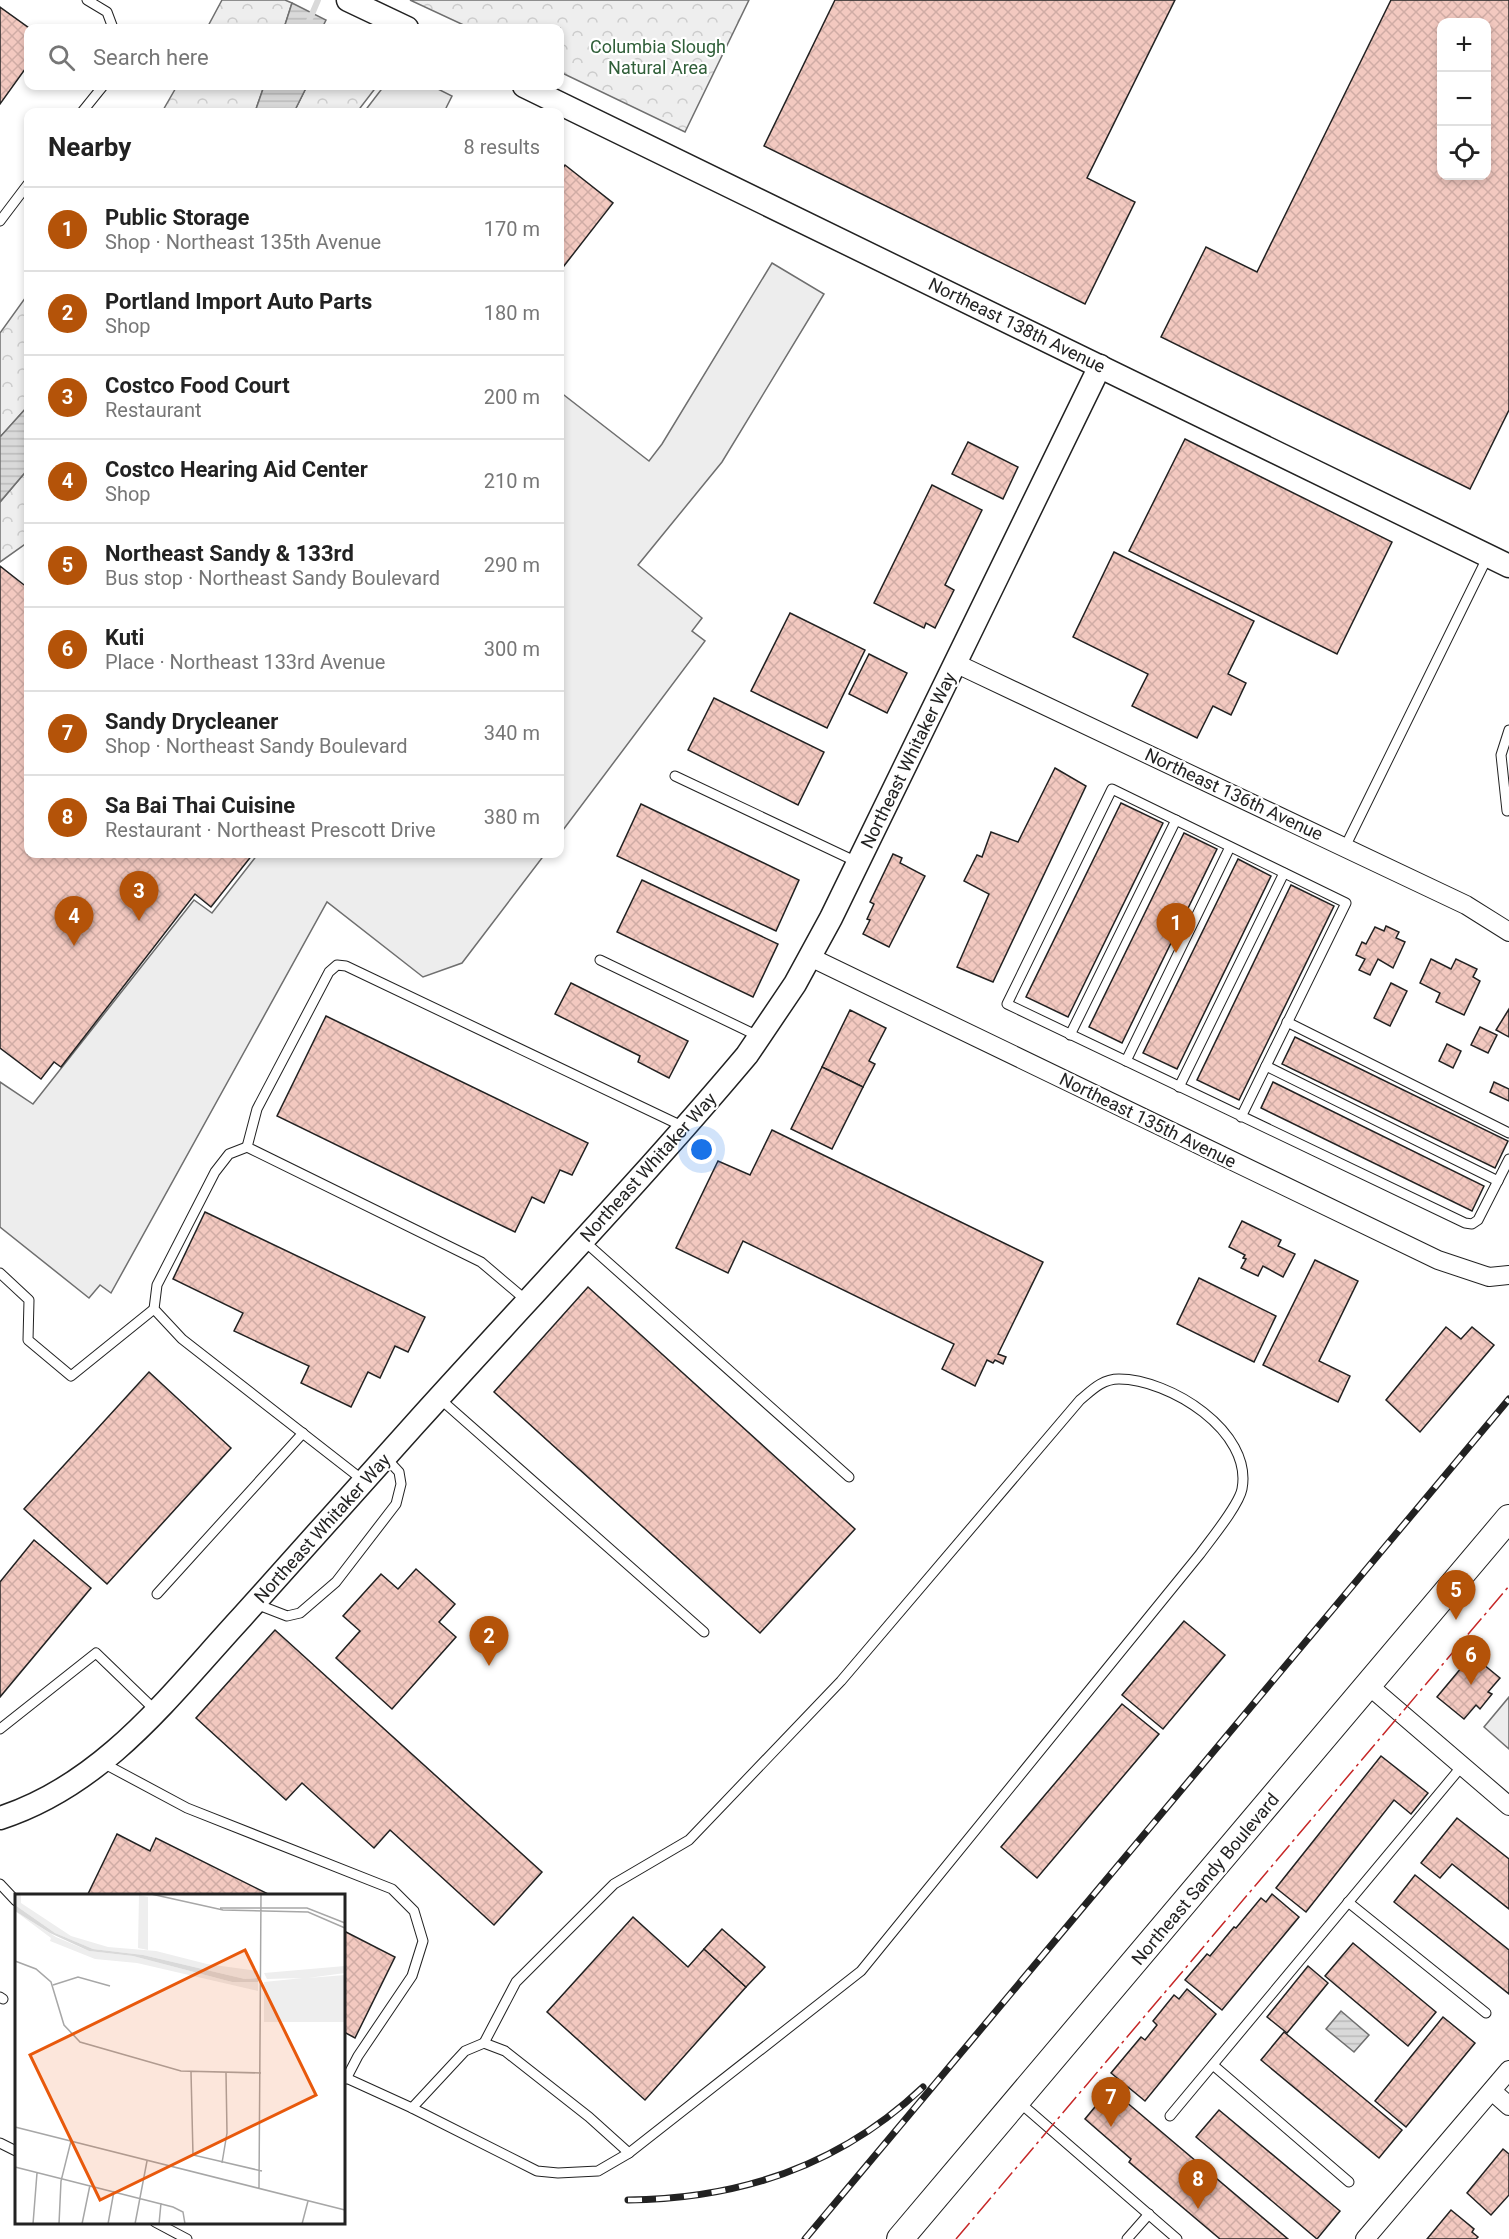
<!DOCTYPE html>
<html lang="en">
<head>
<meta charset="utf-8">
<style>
  body { margin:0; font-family:Roboto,sans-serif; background:#f2f2f2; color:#222 }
  .controls { position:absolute; right:18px; top:18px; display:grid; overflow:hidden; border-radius:12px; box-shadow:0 3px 9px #0003 }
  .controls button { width:54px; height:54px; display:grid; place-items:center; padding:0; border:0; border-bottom:2px solid #e0e0e0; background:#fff; color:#222; font:30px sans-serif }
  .you { position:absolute; left:702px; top:1150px; width:21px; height:21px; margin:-15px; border:4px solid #fff; border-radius:50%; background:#1a73e8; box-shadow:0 0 0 9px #1a73e833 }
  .badge { display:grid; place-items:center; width:39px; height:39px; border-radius:50%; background:#b45309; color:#fff; font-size:20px; font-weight:700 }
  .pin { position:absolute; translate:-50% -50px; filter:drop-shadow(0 2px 3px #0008) }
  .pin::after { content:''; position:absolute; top:32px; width:21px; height:18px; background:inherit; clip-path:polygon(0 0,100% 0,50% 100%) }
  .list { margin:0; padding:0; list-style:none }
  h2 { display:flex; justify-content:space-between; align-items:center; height:78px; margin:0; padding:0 24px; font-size:26px }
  h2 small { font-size:20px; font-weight:400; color:#767676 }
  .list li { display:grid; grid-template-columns:39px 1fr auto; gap:18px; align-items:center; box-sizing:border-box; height:84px; padding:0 24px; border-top:2px solid #e0e0e0 }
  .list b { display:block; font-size:22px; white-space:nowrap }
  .list p { margin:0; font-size:20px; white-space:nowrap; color:#767676 }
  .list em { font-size:20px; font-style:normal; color:#767676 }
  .icon { flex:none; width:33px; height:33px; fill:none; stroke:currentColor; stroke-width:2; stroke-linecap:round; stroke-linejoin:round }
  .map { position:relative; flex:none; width:1509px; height:2239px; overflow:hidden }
  .search { position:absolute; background:#fff; box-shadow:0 3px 9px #0003; left:24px; top:24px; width:540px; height:66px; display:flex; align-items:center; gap:15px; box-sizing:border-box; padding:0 21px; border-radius:12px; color:#767676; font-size:22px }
  .panel { position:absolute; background:#fff; box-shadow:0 3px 9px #0003; left:24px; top:108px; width:540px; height:750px; border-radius:12px }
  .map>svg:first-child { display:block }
  .forest { fill:url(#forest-crowns); stroke:#6f6f6f; stroke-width:1.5 }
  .parking { fill:#ededed; stroke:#6f6f6f; stroke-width:1.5 }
  .water { fill:url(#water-rules); stroke:#6f6f6f; stroke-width:1.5 }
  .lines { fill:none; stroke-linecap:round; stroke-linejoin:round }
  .stream { stroke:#d9d9d9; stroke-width:6 }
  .building { fill:url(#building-cross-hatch); stroke:#222; stroke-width:1.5; fill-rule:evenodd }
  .service-casing { stroke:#222; stroke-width:11 }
  .minor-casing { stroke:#222; stroke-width:20 }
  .tertiary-casing { stroke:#222; stroke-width:25 }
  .secondary-casing { stroke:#222; stroke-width:28 }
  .service { stroke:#fff; stroke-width:9 }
  .minor { stroke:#fff; stroke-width:18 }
  .tertiary { stroke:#fff; stroke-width:22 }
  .secondary { stroke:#fff; stroke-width:26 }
  .rail-casing { stroke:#222; stroke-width:7 }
  .rail { stroke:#fff; stroke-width:4.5; stroke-dasharray:14; stroke-linecap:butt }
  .power { stroke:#c62828; stroke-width:1.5; stroke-dasharray:21 4.5 3 4.5; stroke-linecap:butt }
  .labels { text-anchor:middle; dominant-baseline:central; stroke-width:4.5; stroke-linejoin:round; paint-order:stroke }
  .park-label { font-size:18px; fill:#2f5e38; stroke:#fff }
  .street-label { font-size:18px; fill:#222; stroke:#fff }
  .inset-road { fill:none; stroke:#a7a7a7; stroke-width:1.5 }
  .view { fill:#e8590c; fill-opacity:0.15; stroke:#e8590c; stroke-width:3 }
  .inset-edge { fill:none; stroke:#222; stroke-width:3 }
</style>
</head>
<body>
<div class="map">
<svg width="1509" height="2239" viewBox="0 0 1509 2239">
  <defs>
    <pattern id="forest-crowns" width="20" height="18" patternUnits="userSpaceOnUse" patternTransform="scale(1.5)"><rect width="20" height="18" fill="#eee"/><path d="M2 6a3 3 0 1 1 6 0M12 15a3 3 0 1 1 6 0" fill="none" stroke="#ccc"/></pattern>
    <pattern id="water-rules" width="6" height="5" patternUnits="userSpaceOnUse" patternTransform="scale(1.5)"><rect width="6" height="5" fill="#d9d9d9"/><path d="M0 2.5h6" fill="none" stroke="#bababa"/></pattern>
    <pattern id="building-cross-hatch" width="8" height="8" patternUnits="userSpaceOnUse" patternTransform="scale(1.5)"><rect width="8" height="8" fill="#f3c9c0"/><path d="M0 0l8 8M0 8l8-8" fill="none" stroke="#d0aca5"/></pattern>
  </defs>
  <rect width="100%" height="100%" fill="#fff"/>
  <g class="forest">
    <polygon points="222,0 285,0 292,3 284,28 207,28"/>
    <polygon points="410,0 749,0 685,132 560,72 560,28 470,28"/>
    <polygon points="177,86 264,86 255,112 162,112"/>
    <polygon points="307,86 377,86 357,112 294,112"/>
    <polygon points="28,294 28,406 0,437 0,333"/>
    <polygon points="28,469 28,542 0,562 0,502"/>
  </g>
  <g class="parking">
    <polygon points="384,86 432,86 452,96 444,112 364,112"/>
    <polygon points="772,263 824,294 722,462 638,565 702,618 692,631 705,641 560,834 560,392 649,461 662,444"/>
    <polygon points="258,854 545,854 462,963 423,977 327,902 111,1293 100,1285 89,1298 0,1227 0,1082 33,1104 194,900 212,913"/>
    <polygon points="1509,1697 1509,1749 1484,1727"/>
  </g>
  <g class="water">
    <polygon points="292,3 326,20 322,28 284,28"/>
    <polygon points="264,86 307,86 294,112 255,112"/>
    <polygon points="28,406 28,469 0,502 0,437"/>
    <polygon points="1341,2011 1369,2035 1354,2052 1326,2029"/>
  </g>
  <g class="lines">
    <polyline class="stream" points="306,28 318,0"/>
  </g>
  <g class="building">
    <polygon points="835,0 1175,0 1087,178 1135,202 1085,304 764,146"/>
    <path d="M1391,0H1509V410L1470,489L1161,337L1206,247L1257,272ZM1442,22H1486V176H1442Z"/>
    <polygon points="0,7 29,28 28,65 0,104"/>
    <polygon points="565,165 613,203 560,271 560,172"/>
    <polygon points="1185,439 1392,542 1337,654 1129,551"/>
    <polygon points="968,442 1018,467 1003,499 952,474"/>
    <polygon points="932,485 982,510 945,585 954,590 935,628 926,623 924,628 874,603"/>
    <polygon points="1114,552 1254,621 1228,674 1246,683 1231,715 1213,706 1197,738 1132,706 1148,674 1073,637"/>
    <polygon points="0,566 28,588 28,854 253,854 211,907 195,894 61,1067 54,1062 41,1079 0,1048"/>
    <polygon points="790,613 865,650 827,728 751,691"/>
    <polygon points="869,654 907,673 887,713 849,694"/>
    <polygon points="714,698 824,752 798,805 688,750"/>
    <polygon points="1055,768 1086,786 993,982 957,967 989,894 964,881 977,855 982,857 991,832 1018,842"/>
    <polygon points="1121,803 1163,823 1068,1017 1026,997"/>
    <polygon points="641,804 799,880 776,931 617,856"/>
    <polygon points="1184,833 1217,849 1122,1043 1089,1027"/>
    <polygon points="893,854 902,858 900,863 925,876 889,947 863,934 870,920 867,919 874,904 870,902"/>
    <polygon points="1238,859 1271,876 1177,1069 1143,1053"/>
    <polygon points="642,880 778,944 753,997 617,932"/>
    <polygon points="1291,885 1334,906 1239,1100 1197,1080"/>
    <polygon points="1386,926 1399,932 1396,938 1405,942 1393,968 1378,959 1370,975 1359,970 1365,959 1356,955 1362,942 1366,944 1375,927 1384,931"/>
    <polygon points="1431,959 1451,969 1456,959 1477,969 1473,977 1480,981 1464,1015 1436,1002 1440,993 1420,983"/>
    <polygon points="571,983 688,1041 669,1078 638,1062 640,1056 555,1014"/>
    <polygon points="1391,983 1407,991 1390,1026 1374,1018"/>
    <polygon points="1509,1009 1509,1037 1496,1030"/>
    <polygon points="850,1010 886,1028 869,1061 875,1064 863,1087 822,1067"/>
    <polygon points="326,1016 588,1143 572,1175 560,1170 544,1203 532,1197 515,1232 277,1116"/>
    <polygon points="1480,1027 1497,1035 1488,1053 1471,1045"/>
    <polygon points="1295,1037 1508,1141 1495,1168 1282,1064"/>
    <polygon points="1447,1044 1461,1051 1453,1068 1439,1061"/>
    <polygon points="822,1067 863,1087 832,1149 791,1129"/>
    <polygon points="1273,1082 1484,1186 1472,1211 1261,1108"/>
    <polygon points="1494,1082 1509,1089 1509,1101 1490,1092"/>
    <polygon points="772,1130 1043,1262 998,1354 1006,1357 1003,1364 995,1360 993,1363 987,1360 975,1386 942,1369 954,1344 743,1241 728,1273 676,1248 718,1161 750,1175"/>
    <polygon points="205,1212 425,1317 408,1352 395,1346 380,1378 368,1372 351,1407 301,1383 309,1366 234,1331 243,1313 173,1279"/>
    <polygon points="1242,1221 1281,1240 1278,1246 1295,1254 1283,1277 1263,1266 1258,1276 1241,1268 1246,1259 1243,1258 1245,1255 1229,1247"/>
    <polygon points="1315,1260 1358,1281 1319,1361 1350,1376 1338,1402 1263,1365"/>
    <polygon points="1199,1278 1276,1316 1254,1362 1177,1324"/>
    <polygon points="588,1287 855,1529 760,1633 494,1392"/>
    <polygon points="1446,1327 1461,1339 1472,1327 1494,1345 1420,1432 1386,1400"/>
    <polygon points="149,1372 231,1448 107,1584 24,1509"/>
    <polygon points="34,1540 91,1588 0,1697 0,1582"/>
    <polygon points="416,1569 455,1604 439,1622 456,1637 392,1709 336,1658 360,1631 343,1616 381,1574 398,1589"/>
    <polygon points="1184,1621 1225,1655 1163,1729 1122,1695"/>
    <polygon points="275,1630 542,1872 494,1925 390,1830 374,1848 302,1783 286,1800 196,1718"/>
    <polygon points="1472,1655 1500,1678 1488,1692 1492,1694 1480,1709 1476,1705 1464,1719 1437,1697"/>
    <polygon points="1122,1704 1159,1734 1037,1878 1001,1847"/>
    <polygon points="1381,1756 1428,1793 1411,1814 1394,1800 1306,1912 1276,1888"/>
    <polygon points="1457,1818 1509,1859 1509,1909 1452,1864 1440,1878 1421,1863"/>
    <polygon points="117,1834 150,1851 156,1838 272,1896 87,1896"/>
    <polygon points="1415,1875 1509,1950 1509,1994 1394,1902"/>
    <polygon points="1272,1894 1299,1917 1222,2010 1185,1980 1207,1954 1210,1956 1234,1927 1236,1928 1261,1898 1266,1902"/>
    <polygon points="633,1917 688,1967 704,1949 746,1987 645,2100 547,2012"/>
    <polygon points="722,1929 765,1967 746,1987 704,1949"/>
    <polygon points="344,1931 395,1957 355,2038 344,2032"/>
    <polygon points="1353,1943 1436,2012 1408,2046 1325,1976"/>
    <polygon points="1308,1966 1328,1983 1287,2033 1267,2017"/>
    <polygon points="1187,1989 1216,2014 1145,2101 1111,2073 1141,2037 1145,2040 1157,2025 1153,2021 1174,1995 1179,1999"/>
    <polygon points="1443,2017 1475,2043 1406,2127 1375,2101"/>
    <polygon points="1284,2032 1402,2130 1379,2158 1261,2060"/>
    <polygon points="1125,2101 1288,2239 1220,2239 1129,2162 1131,2159 1085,2119 1099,2102 1114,2115"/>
    <polygon points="1219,2110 1340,2211 1317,2239 1196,2137"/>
    <polygon points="1503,2149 1509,2154 1509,2195 1491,2215 1467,2193"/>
    <polygon points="1451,2210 1474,2229 1472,2232 1478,2237 1476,2239 1427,2239"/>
  </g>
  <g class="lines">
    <defs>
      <g id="service">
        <polyline points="87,0 107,12 113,28"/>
        <polyline points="82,112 103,86"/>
        <polyline points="0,221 28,184"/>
        <polyline points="675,776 857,862"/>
        <polyline points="1507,811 1501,755 1509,730"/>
        <polyline points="1345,847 1488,556"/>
        <polyline points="600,960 758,1036"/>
        <polyline points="1287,1022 1509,1133"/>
        <polyline points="1070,1035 1176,820"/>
        <polyline points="1126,1061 1230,847"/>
        <polyline points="1266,1066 1498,1181"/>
        <polyline points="1179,1087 1284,873"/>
        <polyline points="1241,1117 1346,903 1112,789 1007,1004 1465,1223 1472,1224 1478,1220 1509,1159"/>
        <polyline points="247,1147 229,1154 215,1172 157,1285 154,1309 182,1339 364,1481"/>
        <polyline points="584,1241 849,1477"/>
        <polyline points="0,1273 29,1300 28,1340 71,1376 154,1309"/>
        <polyline points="527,1301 481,1262 247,1147 257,1109 329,972 337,965 346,966 684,1127"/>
        <polyline points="439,1398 704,1632"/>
        <polyline points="157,1594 303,1433"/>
        <polyline points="256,1604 287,1616 300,1613 336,1582 396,1504 401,1484 399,1472 386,1458"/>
        <polyline points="0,1729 96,1653 156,1711"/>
        <polyline points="103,1763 187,1808 392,1889 414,1911 423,1941 412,1976 358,2056 346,2079"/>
        <polyline points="0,1884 16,1901"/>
        <polyline points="1348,1902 1486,2013"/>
        <polyline points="0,1997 3,1999"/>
        <polyline points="1213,2065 1349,2182"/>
        <path d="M344,2077L412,2108L537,2171L558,2173L598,2171L629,2153L861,1971L1200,1554C1211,1539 1239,1505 1242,1489C1253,1431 1169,1379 1119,1379C1102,1379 1092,1390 1080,1400L841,1681L689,1840L614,1884L516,1982L484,2043"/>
        <polyline points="1019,2102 1177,2239"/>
        <polyline points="412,2108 465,2051 484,2043 505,2051 589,2117 629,2153"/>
        <polyline points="1170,2116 1462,1766"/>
        <polyline points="0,2143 16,2151"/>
        <polyline points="155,2222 187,2239"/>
        <polyline points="1127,2239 1149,2214"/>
      </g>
      <g id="minor">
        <polyline points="955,663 1466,905 1509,932"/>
        <polyline points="810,957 1438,1260 1489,1277 1509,1275"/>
        <polyline points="1368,1685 1509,1806"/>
        <polyline points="1492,2091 1509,2106"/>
        <polyline points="1365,2239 1509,2070"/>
      </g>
      <g id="tertiary">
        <polyline points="348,0 407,28"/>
        <polyline points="524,86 1509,566"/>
        <path d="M0,1818C105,1784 170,1695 242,1617C300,1553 357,1488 415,1424C526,1301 641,1181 747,1055L795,984L831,918L1100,366"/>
      </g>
      <polyline id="secondary" points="900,2239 1509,1518"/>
    </defs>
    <use href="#service" class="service-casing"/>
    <use href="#minor" class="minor-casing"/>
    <use href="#tertiary" class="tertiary-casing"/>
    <use href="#secondary" class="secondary-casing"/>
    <use href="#service" class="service"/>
    <use href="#minor" class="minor"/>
    <use href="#tertiary" class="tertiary"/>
    <use href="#secondary" class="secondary"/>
    <defs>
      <g id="rail">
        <path d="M628,2200C740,2199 841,2165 923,2087"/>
        <polyline points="805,2239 1509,1399"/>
      </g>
    </defs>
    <use href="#rail" class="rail-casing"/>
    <use href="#rail" class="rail"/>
    <polyline class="power" points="956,2239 1509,1586"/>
  </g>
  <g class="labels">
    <g class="park-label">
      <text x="658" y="46">Columbia Slough<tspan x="658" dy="21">Natural Area</tspan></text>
    </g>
    <g class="street-label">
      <text transform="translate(1017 325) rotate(26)">Northeast 138th Avenue</text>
      <text transform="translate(908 760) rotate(-64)">Northeast Whitaker Way</text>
      <text transform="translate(1234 794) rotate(25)">Northeast 136th Avenue</text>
      <text transform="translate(1148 1120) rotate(26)">Northeast 135th Avenue</text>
      <text transform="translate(648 1167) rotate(-48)">Northeast Whitaker Way</text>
      <text transform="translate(322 1528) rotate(-48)">Northeast Whitaker Way</text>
      <text transform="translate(1205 1879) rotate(-50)">Northeast Sandy Boulevard</text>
    </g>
  </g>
  <g transform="translate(15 1894)">
    <rect width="330" height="330" fill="#fff"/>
    <path d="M0,0H6V9L56,42L93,53L141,57L192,70L243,77V84L230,85L128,61L78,55L40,39L0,11ZM0,17L41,43L74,57L118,62L217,88H243V97L122,69L80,65L35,47L36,44ZM330,72V79L293,84L330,81V128H249V88L288,84L252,85L249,79Z" fill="#eee"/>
    <path d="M124,1L133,3V56L123,54Z" fill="#eee"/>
    <path d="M0,11L40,39L78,55L128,61L230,85L243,84V88H217L118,62L74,57L35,39L0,17Z" fill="#d9d9d9"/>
    <path class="inset-road" d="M136,0L208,16L293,18L330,34M205,14H292L330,29M0,67L21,75L36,88L49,131L65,148L166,177L246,179M38,91L63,83L95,92M176,178L178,261L247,277M0,233L330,316M207,269L212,239L211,179M0,273L158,313L168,318L170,330M244,294L246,0M18,330L22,279M44,330L46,287L56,247M67,330L75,291M93,330L99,297M120,330L132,267M144,330L146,309M287,330L293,307"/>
    <path class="view" d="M230,56L301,201L85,306L15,161Z"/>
    <rect width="330" height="330" class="inset-edge"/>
  </g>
</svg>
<div class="controls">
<button>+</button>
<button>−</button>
<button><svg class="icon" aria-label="locate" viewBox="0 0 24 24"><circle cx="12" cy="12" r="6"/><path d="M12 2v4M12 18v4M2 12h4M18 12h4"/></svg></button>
</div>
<div class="you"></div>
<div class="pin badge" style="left:1176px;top:953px">1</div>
<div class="pin badge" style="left:489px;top:1666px">2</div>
<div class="pin badge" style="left:139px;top:921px">3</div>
<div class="pin badge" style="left:74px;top:946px">4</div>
<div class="pin badge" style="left:1456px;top:1620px">5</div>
<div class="pin badge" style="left:1471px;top:1685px">6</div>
<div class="pin badge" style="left:1111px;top:2127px">7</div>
<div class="pin badge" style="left:1198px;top:2209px">8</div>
<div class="search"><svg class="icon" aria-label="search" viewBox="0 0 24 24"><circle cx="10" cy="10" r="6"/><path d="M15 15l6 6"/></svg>Search here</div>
<section class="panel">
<h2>Nearby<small>8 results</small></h2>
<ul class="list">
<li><span class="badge">1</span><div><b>Public Storage</b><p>Shop · Northeast 135th Avenue</p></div><em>170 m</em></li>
<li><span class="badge">2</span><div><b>Portland Import Auto Parts</b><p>Shop</p></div><em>180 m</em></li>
<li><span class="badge">3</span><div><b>Costco Food Court</b><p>Restaurant</p></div><em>200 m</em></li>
<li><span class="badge">4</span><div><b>Costco Hearing Aid Center</b><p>Shop</p></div><em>210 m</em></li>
<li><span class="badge">5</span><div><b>Northeast Sandy &amp; 133rd</b><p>Bus stop · Northeast Sandy Boulevard</p></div><em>290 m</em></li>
<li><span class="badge">6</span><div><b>Kuti</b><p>Place · Northeast 133rd Avenue</p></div><em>300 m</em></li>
<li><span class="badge">7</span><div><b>Sandy Drycleaner</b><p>Shop · Northeast Sandy Boulevard</p></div><em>340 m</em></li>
<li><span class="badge">8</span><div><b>Sa Bai Thai Cuisine</b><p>Restaurant · Northeast Prescott Drive</p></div><em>380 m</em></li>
</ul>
</section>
</div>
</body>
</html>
